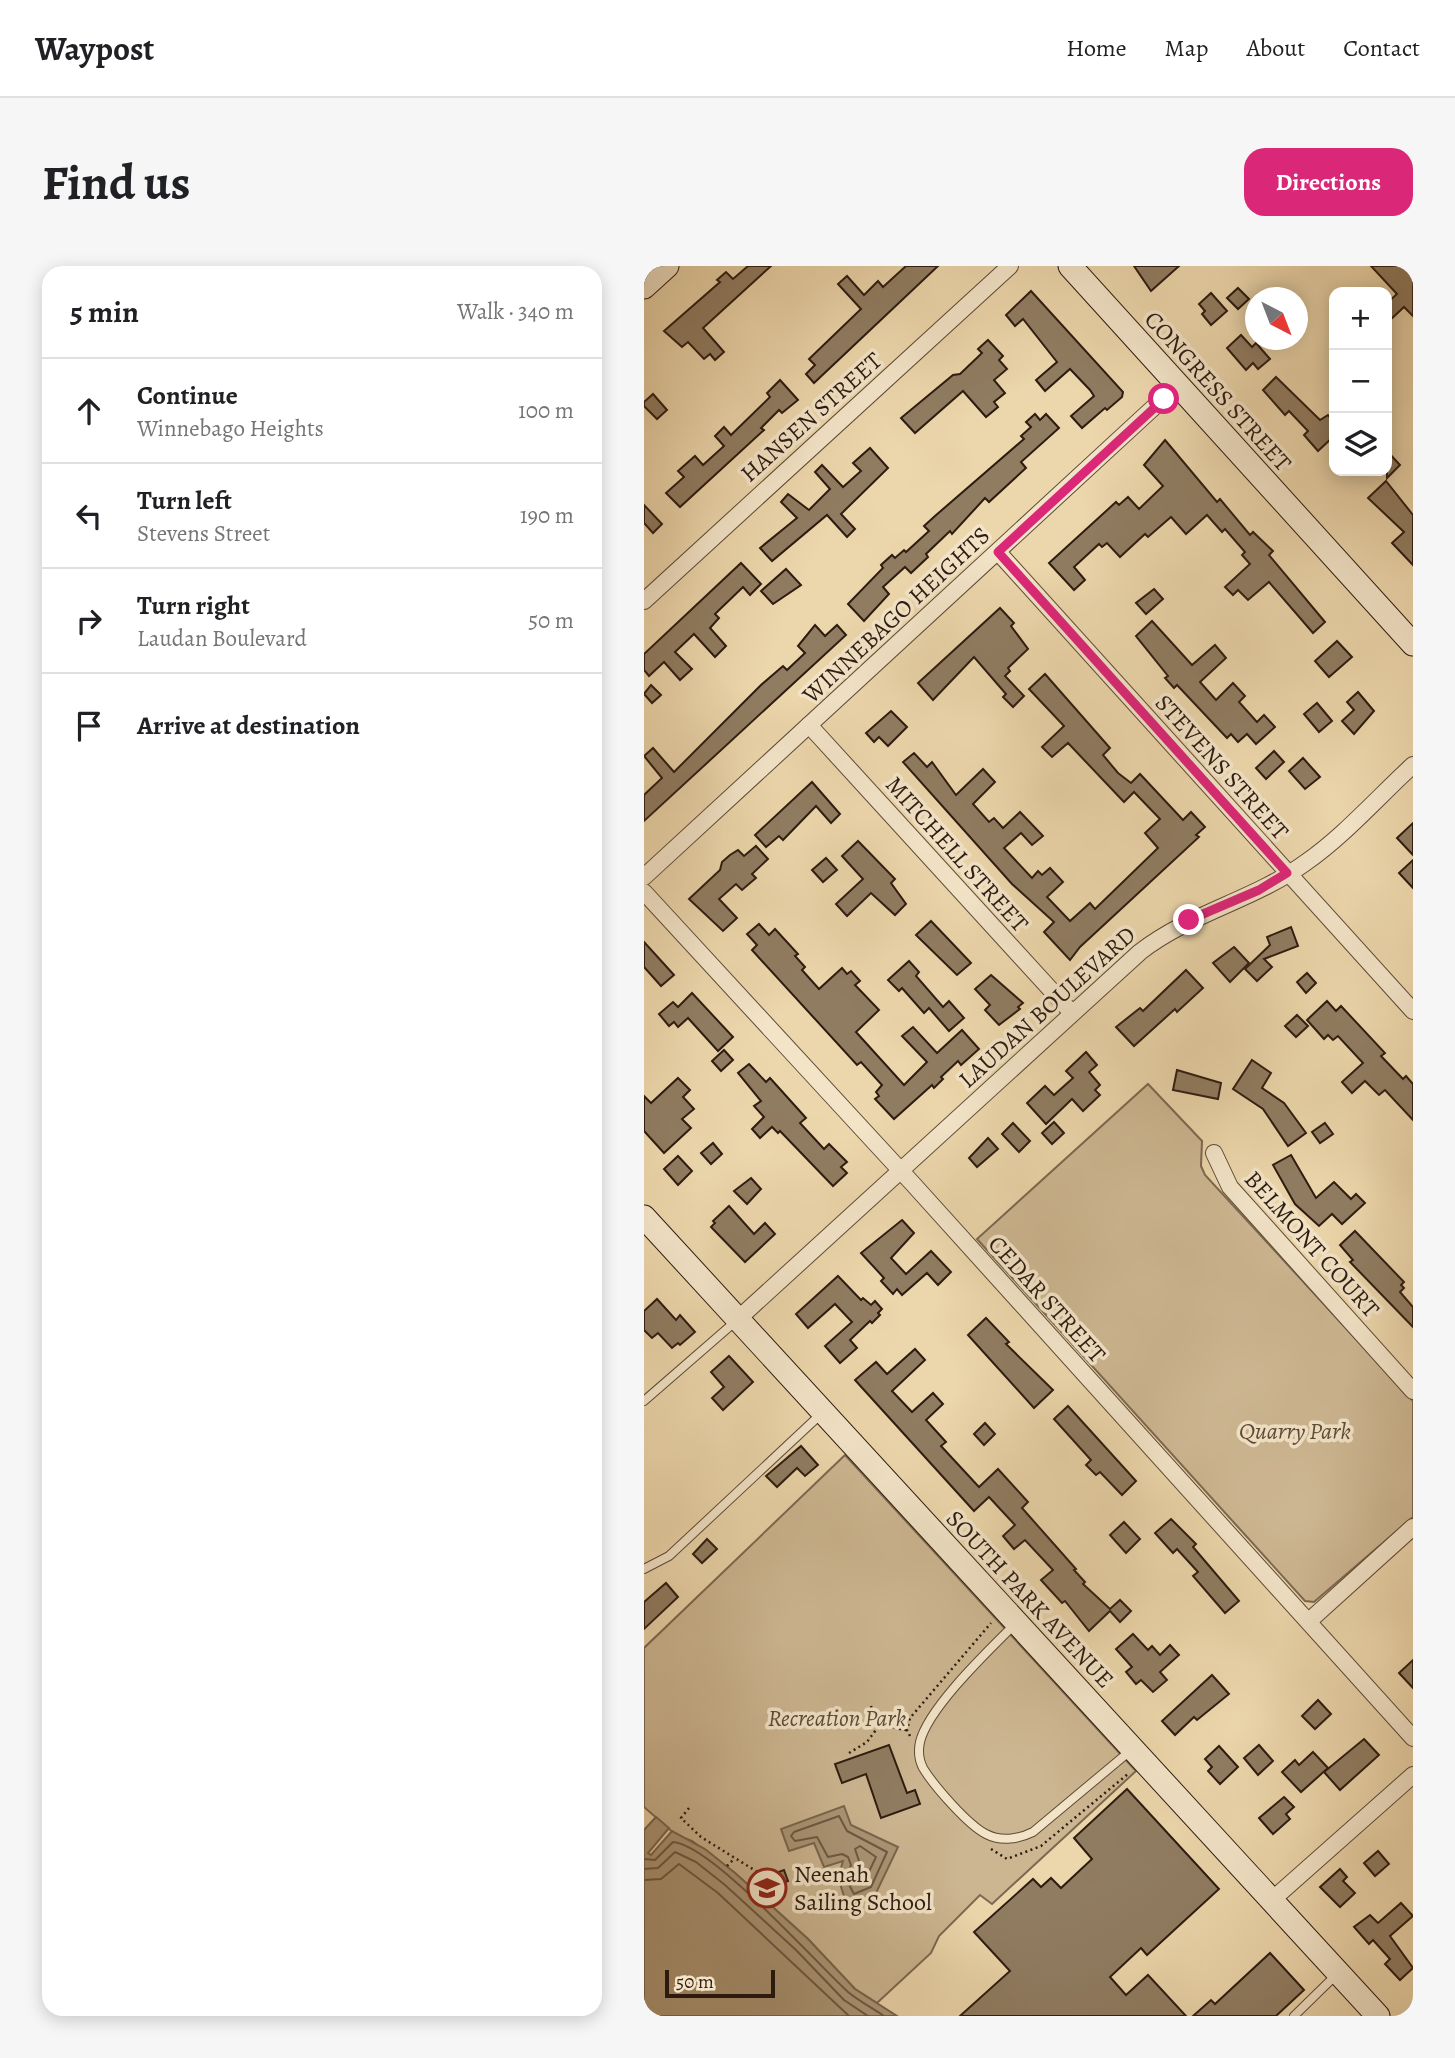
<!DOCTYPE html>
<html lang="en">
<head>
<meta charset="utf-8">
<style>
  body { margin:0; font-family:Alegreya,serif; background:#f6f6f6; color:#202124 }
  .controls { position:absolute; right:21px; top:21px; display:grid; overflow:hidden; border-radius:14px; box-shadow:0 4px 18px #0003 }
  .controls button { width:63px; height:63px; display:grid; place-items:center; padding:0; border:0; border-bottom:2px solid #e0e0e0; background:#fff; color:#202124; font:35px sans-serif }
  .compass { position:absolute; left:601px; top:21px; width:63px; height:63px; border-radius:50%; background:#fff; box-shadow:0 4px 18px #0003; rotate:138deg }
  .scale { position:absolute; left:21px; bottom:18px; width:110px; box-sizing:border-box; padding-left:7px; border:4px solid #2d1b10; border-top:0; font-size:19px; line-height:24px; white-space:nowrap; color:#2d1b10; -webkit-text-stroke:5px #f3e4c8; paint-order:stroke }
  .stop { position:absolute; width:21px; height:21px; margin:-16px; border:5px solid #db2777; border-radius:50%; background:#fff }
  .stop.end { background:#db2777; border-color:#fff; box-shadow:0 2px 7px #0008 }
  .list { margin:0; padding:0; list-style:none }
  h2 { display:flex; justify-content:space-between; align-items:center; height:91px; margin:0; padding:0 28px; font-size:30px }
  h2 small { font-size:23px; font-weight:400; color:#757577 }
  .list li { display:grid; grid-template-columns:46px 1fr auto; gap:21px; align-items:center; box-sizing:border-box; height:105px; padding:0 28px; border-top:2px solid #e0e0e0 }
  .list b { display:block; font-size:26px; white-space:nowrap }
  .list p { margin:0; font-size:23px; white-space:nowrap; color:#757577 }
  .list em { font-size:23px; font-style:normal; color:#757577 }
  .icon { flex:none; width:38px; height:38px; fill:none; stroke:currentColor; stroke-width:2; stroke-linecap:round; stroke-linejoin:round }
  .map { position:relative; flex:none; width:769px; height:1750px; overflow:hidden; border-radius:21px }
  header { display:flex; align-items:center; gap:42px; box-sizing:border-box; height:98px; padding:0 35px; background:#fff; border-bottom:2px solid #e0e0e0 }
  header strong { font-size:33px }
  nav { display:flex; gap:38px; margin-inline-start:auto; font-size:24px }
  .intro { display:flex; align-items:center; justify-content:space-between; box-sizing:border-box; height:168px; padding:0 42px }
  h1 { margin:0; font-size:49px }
  .button { padding:18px 32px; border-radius:21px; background:#db2777; color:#fff; font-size:24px; font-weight:700 }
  main { display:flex; gap:42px; padding:0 42px }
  aside { flex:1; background:#fff; border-radius:21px; box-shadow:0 4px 18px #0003 }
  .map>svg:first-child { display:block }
  .green { fill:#ccb691; stroke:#7c6850; stroke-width:2 }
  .water { fill:#ab9676; stroke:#79654d; stroke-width:2 }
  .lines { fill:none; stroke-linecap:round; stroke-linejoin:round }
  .shore { stroke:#6c5843; stroke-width:2 }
  .building { fill:#907c61; stroke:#2d1b10; stroke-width:2 }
  .lane-casing { stroke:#5d4a37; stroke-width:10 }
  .street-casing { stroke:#5d4a37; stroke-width:18 }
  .secondary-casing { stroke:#2d1b10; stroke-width:25 }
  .path { stroke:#2d1b10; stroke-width:2.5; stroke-dasharray:2 3.5; stroke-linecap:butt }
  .lane { stroke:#f3e4c8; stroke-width:8 }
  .street { stroke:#f3e4c8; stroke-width:16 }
  .secondary { stroke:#f3e4c8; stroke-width:23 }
  .route { stroke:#db2777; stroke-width:9 }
  .labels { text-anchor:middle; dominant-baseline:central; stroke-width:7; stroke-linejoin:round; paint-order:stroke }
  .street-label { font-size:24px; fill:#2d1b10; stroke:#f3e4c8 }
  .park-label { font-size:24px; font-style:italic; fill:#5d4a37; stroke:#f3e4c8 }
  .poi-label { font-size:24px; fill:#2d1b10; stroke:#f3e4c8; text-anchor:start }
</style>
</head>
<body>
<header>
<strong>Waypost</strong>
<nav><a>Home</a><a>Map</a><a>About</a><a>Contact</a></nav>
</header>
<div class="intro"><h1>Find us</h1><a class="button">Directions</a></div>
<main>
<aside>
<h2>5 min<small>Walk · 340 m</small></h2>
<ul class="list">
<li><svg class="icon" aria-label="ahead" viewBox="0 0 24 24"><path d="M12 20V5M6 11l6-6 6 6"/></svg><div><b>Continue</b><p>Winnebago Heights</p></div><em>100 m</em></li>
<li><svg class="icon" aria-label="left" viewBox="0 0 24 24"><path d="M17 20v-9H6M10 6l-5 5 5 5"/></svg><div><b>Turn left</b><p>Stevens Street</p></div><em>190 m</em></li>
<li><svg class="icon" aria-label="right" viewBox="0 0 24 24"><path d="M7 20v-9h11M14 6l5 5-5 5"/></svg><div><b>Turn right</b><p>Laudan Boulevard</p></div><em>50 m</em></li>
<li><svg class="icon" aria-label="arrive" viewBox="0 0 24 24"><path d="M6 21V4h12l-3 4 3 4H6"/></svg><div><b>Arrive at destination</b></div></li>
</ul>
</aside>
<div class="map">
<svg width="769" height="1750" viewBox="0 0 769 1750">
  <rect width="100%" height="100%" fill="#ecd6ab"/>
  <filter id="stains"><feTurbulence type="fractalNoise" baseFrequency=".00286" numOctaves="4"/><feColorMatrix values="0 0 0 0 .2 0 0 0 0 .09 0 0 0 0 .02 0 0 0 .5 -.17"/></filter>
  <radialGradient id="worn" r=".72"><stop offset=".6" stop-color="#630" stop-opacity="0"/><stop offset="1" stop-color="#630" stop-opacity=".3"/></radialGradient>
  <g class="green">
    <polygon points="504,818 558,875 557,900 561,909 769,1135 769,1251 670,1336 661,1335 333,973"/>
    <polygon points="201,1189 492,1505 348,1638 336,1629 295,1670 287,1687 233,1737 211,1723 164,1673 91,1607 48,1575 32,1569 0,1541 0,1382"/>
  </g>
  <g class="water">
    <polygon points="200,1540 207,1559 254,1581 232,1627 203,1639 194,1612 199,1595 180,1601 170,1577 145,1585 137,1563"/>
    <polygon points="12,1551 25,1562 4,1587 7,1589 28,1565 61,1583 91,1607 164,1673 211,1723 253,1750 11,1750 0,1740 0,1564"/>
  </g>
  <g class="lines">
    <g class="shore">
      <polygon points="195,1550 203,1565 243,1586 227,1621 210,1628 202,1613 207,1599 204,1591 198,1588 184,1591 173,1571 151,1575 147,1570 150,1566"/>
      <polygon points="216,1580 232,1591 221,1614 215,1617 211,1613 216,1598 211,1583"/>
      <path d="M0,1593L11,1594L29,1576C68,1579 171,1696 204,1726C215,1735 228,1742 240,1750"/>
      <polyline points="0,1603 14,1602 31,1586 52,1596 81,1619 152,1684 200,1734 224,1750"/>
      <polyline points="0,1614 17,1613 35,1598 74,1627 205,1750"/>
    </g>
  </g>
  <g class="building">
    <polygon points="104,0 127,0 59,62 80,86 71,94 66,88 60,93 44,76 38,81 20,65 76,16 73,14 82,6 89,13"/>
    <polygon points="262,0 294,0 170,117 162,108 171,99 165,93 217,43 194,18 203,10 220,29 234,15 239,21"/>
    <polygon points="490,0 535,0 507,25"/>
    <polygon points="727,0 764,0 769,5 769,50 760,41 743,57 743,37 753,28"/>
    <polygon points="594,22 605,33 594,43 583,32"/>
    <polygon points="387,25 479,126 478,131 463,144 461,142 438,162 427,150 450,130 446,124 426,103 401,125 392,114 413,96 379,53 371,60 362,49"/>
    <polygon points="567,27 583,45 567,59 558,48 561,45 555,38"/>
    <polygon points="597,69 608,81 612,77 626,93 614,103 609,97 602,104 583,82"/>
    <polygon points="344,74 359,90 355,94 363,103 350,114 361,127 350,136 354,141 342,151 319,125 271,167 257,152 309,109 316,108 338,87 334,83"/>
    <polygon points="632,111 676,154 684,149 690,156 690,170 674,185 660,169 664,165 645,145 641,149 619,124"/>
    <polygon points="136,114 154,134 138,147 135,144 117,162 120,164 36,241 22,227 40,211 34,205 51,190 59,199 80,180 71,170 80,161 87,169 126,131 123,127"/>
    <polygon points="9,128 23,144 13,153 0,140 0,136"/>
    <polygon points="391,148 396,154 402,148 415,162 377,196 382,202 345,236 341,232 308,268 306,265 282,288 284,291 267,307 261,301 239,321 245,328 220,355 204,338 239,302 237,299 248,289 251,292 260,284 262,286 285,265 280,260 291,250 380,173 377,170 387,161 382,156"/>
    <polygon points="521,174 573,236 576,233 606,269 609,266 629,285 625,289 681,356 669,367 625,316 604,334 594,324 589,329 581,321 606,298 598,289 601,286 581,263 578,266 563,249 542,268 527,251 504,271 501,268 476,291 463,277 458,281 455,278 430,301 441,314 430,324 405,297 472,236 475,239 484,231 495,243 519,220 500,199"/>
    <polygon points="226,182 244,202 197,248 211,263 203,271 183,249 128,295 116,282 153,252 137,236 144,228 165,244 186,223 171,206 178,199 199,221 217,205 209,197"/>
    <polygon points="743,185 756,199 743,212"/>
    <polygon points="742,215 769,249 769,299 748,277 760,266 724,232"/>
    <polygon points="0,239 18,258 9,267 0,257"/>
    <polygon points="97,297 117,318 106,329 99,321 71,348 75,352 66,362 82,380 71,391 50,368 31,386 48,403 36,414 20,396 5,410 0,404 0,388"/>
    <polygon points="142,303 157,319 129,338 117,325"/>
    <polygon points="510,323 519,333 502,348 492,337"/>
    <polygon points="356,342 370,357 367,360 384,383 364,402 366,405 361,410 380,430 369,441 359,431 362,428 330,391 289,434 274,417"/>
    <polygon points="508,355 548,399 571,379 582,392 556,416 572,434 589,417 601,430 595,436 613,456 620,449 631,461 612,478 603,468 594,476 587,468 583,472 533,419 530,422 521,412 524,410 492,370"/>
    <polygon points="171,359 181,370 193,359 202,369 0,555 0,529 18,512 0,490 9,482 30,506 117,419 139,400 143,404 161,387 154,380"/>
    <polygon points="693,375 708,391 685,411 671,395"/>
    <polygon points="401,408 466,482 459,489 474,507 487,517 496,508 539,554 547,546 561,561 552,569 555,571 436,681 426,694 400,666 410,656 368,618 259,496 270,487 283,501 288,496 312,529 339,503 351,516 329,538 345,556 350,552 359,562 376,546 399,570 388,579 377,567 360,582 388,612 394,605 398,609 406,602 419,616 403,631 426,655 446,637 451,643 514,582 501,567 516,553 490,526 480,536 424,477 408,491 398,481 420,460 385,423"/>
    <polygon points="7,419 17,429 8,437 0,428"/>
    <polygon points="714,426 730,445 710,468 698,455 710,444 703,436"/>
    <polygon points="673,437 688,455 675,466 660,448"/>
    <polygon points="247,445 263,461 244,480 235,471 230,476 222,467"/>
    <polygon points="630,485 640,496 622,513 612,502"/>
    <polygon points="659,492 676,511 661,523 645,505"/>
    <polygon points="168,516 196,548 187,557 172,540 139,574 135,570 122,581 111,569"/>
    <polygon points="769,557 769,589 753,572"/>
    <polygon points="214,575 251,613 247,617 262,638 251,649 227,627 203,650 192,638 219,613 198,590"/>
    <polygon points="112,580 124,593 108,608 112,612 98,624 92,618 75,633 93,652 79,665 45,633 76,604 78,596 86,589 94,584 100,590"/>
    <polygon points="182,592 193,604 179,616 168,604"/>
    <polygon points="769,594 769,622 755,607"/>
    <polygon points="287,655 327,697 313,709 272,669"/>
    <polygon points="115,658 125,669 131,663 154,688 151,690 161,701 158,704 175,723 198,702 203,708 207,705 216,715 211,719 235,744 212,766 260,819 283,796 258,770 269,761 293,787 318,764 335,783 317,799 314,795 297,811 299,813 290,822 288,819 250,853 231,833 235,830 232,826 238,819 217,796 213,799 108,684 113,679 103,668"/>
    <polygon points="647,661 654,680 620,693 628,701 613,715 601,703 626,679 623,671"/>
    <polygon points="0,676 30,709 17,720 0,701"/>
    <polygon points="590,681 605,697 586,716 569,697"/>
    <polygon points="265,695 275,706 272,710 299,741 305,735 320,752 305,765 285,742 280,747 258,722 255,725 244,714"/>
    <polygon points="542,704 559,722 533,746 531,743 490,780 472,761 496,742 499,745"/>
    <polygon points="663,707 672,717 662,727 653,716"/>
    <polygon points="347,709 379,737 374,741 376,743 355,759 341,744 346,739 331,723"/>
    <polygon points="48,727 89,771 74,785 44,752 34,761 30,756 25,760 15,748 29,736 34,741"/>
    <polygon points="683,735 692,745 697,740 741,787 737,790 759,813 762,810 769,818 769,854 741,824 735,829 721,815 708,827 698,816 719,797 694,770 689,774 684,769 680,773 663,754"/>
    <polygon points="653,749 664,760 652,771 641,760"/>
    <polygon points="80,784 89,794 77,805 68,795"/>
    <polygon points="442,786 453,799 445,806 456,819 451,824 456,829 439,845 428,833 402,858 383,837 401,820 410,829 429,812 422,805"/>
    <polygon points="608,794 627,807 618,822 640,837 662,867 644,880 619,843 589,823"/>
    <polygon points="105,798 122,816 126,812 162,852 156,857 180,883 185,878 203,896 197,901 203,907 189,920 136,865 134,867 128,861 116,872 108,863 120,851 110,840 117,835 94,807"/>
    <polygon points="533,804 577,817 574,833 529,824"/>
    <polygon points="34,812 46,824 39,831 50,843 38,853 47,862 20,887 0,865 0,830 7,837"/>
    <polygon points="410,856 420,867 408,878 398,867"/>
    <polygon points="369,857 386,875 375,886 358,868"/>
    <polygon points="681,857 689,868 676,877 668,866"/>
    <polygon points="344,872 354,883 333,901 325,892"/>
    <polygon points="69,877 78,888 67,898 57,887"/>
    <polygon points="647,889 672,932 690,916 707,933 712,928 721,937 698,958 688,948 675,960 651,938 629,899"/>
    <polygon points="34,890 48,905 34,919 20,903"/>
    <polygon points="107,912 117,923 103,938 90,925"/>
    <polygon points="85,940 110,968 121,957 131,968 101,996 67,961 71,957 69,955"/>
    <polygon points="258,954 270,967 247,992 262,1008 287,985 307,1006 294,1019 283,1007 258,1029 253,1023 249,1028 237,1015 240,1012 217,987"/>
    <polygon points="711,965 760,1016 757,1019 760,1022 756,1026 769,1041 769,1061 706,996 709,994 696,979"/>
    <polygon points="194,1010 217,1034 219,1032 227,1039 231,1035 238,1043 234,1047 236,1049 228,1057 226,1055 206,1074 213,1082 196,1097 181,1080 208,1056 191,1038 164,1062 152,1048"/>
    <polygon points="13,1033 32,1054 36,1049 51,1066 36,1079 34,1077 28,1082 14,1067 8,1072 0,1064 0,1045"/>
    <polygon points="342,1052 365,1076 362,1078 409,1124 390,1142 324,1069"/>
    <polygon points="271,1083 281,1094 248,1125 268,1146 289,1127 299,1138 282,1154 302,1176 297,1180 335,1221 354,1203 384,1236 378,1242 432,1303 430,1304 441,1316 439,1318 466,1343 476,1334 487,1345 476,1356 466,1345 445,1365 421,1335 418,1337 397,1314 409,1304 381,1274 370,1283 359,1270 371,1259 345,1231 330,1245 211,1114 232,1096 243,1108"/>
    <polygon points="85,1090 109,1116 79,1144 68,1132 80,1121 67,1106"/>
    <polygon points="424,1140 492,1215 478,1229 456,1206 452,1209 442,1199 447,1194 410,1153"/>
    <polygon points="341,1157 351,1168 340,1179 330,1168"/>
    <polygon points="157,1180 174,1199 161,1210 153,1202 133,1221 122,1210"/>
    <polygon points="527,1253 552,1278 549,1281 595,1335 581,1347 549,1310 554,1306 533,1283 529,1287 511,1267"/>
    <polygon points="480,1256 496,1273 482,1287 466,1269"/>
    <polygon points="63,1273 73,1283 58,1297 49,1288"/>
    <polygon points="22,1317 34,1331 0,1363 0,1336"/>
    <polygon points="489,1368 504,1384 508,1380 516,1389 526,1379 535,1389 516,1406 523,1414 509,1426 497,1414 492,1418 482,1406 488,1401 472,1383"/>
    <polygon points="769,1394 769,1422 755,1407"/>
    <polygon points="568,1409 585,1428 553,1454 550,1451 531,1469 518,1455"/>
    <polygon points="674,1434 687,1448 671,1463 658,1450"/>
    <polygon points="720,1473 735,1489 696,1524 680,1506"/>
    <polygon points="245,1479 263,1527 271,1524 276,1538 237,1552 222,1508 198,1517 191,1498"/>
    <polygon points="615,1479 629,1495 614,1509 600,1492"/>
    <polygon points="575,1480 594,1501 576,1518 564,1505 568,1501 561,1493"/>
    <polygon points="669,1486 684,1502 657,1526 638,1506 651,1494 655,1499"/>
    <polygon points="483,1523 575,1623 503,1689 497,1682 466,1711 482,1729 504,1709 542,1750 316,1750 366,1705 330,1666 389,1613 397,1621 407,1612 417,1622 448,1593 430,1572"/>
    <polygon points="640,1531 650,1541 642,1548 646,1553 629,1568 615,1552"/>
    <polygon points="734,1585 745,1598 731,1610 720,1597"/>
    <polygon points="696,1603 703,1611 699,1615 711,1627 696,1641 676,1621"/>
    <polygon points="140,1604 144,1615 130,1619 126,1609"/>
    <polygon points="757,1637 769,1650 746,1670 769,1702 756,1714 741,1698 746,1693 729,1674 725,1678 710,1661 726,1649 734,1657"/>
    <polygon points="626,1687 660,1724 632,1750 549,1750 567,1734 571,1738"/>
  </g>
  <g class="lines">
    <defs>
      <g id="lane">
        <polyline points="0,1135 92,1055"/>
        <polyline points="0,1303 25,1290 177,1148"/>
        <path d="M370,1359C345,1384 284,1442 276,1476C274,1485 275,1494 279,1502C290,1520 324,1559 342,1568C357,1576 375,1573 389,1566L486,1485"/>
        <polyline points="650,1750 692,1709"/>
      </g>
      <g id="street">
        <polyline points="354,286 769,745"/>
        <polyline points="0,335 366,0"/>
        <polyline points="165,459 428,747"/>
        <polyline points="0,611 534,119"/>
        <polyline points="0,626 269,918 769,1472"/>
        <polyline points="570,887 586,921 769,1125"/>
        <path d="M94,1053L496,686C546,647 610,634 661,597C700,570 734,531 769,499"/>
        <polyline points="665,1355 769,1261"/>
        <polyline points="628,1634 769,1509"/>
      </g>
      <g id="secondary">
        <polyline points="426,0 769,378"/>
        <polyline points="0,21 23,0"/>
        <polyline points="0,951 734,1750"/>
      </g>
    </defs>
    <use href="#lane" class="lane-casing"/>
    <use href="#street" class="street-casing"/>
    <use href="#secondary" class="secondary-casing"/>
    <g class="path">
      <path d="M227,1440C232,1458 246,1462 263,1464"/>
      <polyline points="266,1470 263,1464 266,1452 347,1357"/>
      <polyline points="205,1487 223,1476 237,1457"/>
      <polyline points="45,1542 37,1552 57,1571 128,1615"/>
      <polyline points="347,1583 363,1593 397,1580 485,1507"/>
      <polyline points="83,1600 90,1593"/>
    </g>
    <use href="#lane" class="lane"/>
    <use href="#street" class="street"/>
    <use href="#secondary" class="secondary"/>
  </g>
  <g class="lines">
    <polyline class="route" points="520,133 354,286 643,607 615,624 545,654"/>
  </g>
  <defs>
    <symbol id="school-ring" viewBox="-11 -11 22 22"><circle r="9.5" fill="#f3e4c8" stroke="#8f2418" stroke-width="1.5"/><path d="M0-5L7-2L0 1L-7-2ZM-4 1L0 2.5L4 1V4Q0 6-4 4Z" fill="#8f2418"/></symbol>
  </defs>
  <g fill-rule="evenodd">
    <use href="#school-ring" x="101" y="1600" width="44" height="44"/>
  </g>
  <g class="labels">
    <g class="street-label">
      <text transform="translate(574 125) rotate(48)">CONGRESS STREET</text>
      <text transform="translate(167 151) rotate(-42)">HANSEN STREET</text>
      <text transform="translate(252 349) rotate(-43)">WINNEBAGO HEIGHTS</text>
      <text transform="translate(578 501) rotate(48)">STEVENS STREET</text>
      <text transform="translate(313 588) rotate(48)">MITCHELL STREET</text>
      <text transform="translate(403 741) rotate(-42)">LAUDAN BOULEVARD</text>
      <text transform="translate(668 978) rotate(48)">BELMONT COURT</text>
      <text transform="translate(403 1033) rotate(48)">CEDAR STREET</text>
      <text transform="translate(386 1333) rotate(47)">SOUTH PARK AVENUE</text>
    </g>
    <g class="park-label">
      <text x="651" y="1165">Quarry Park</text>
      <text x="193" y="1452">Recreation Park</text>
    </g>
    <g class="poi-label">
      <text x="150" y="1608">Neenah<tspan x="150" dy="28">Sailing School</tspan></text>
    </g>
  </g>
  <rect width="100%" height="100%" filter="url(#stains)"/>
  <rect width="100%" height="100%" fill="url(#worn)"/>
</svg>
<div class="controls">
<button>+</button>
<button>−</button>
<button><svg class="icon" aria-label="layers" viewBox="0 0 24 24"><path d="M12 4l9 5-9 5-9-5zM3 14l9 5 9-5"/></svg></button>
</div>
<svg class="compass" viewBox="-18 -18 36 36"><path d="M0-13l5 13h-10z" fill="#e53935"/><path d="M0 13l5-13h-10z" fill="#757577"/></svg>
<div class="scale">50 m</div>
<div class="stop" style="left:520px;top:133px"></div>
<div class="stop end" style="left:545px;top:654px"></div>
</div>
</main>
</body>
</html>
